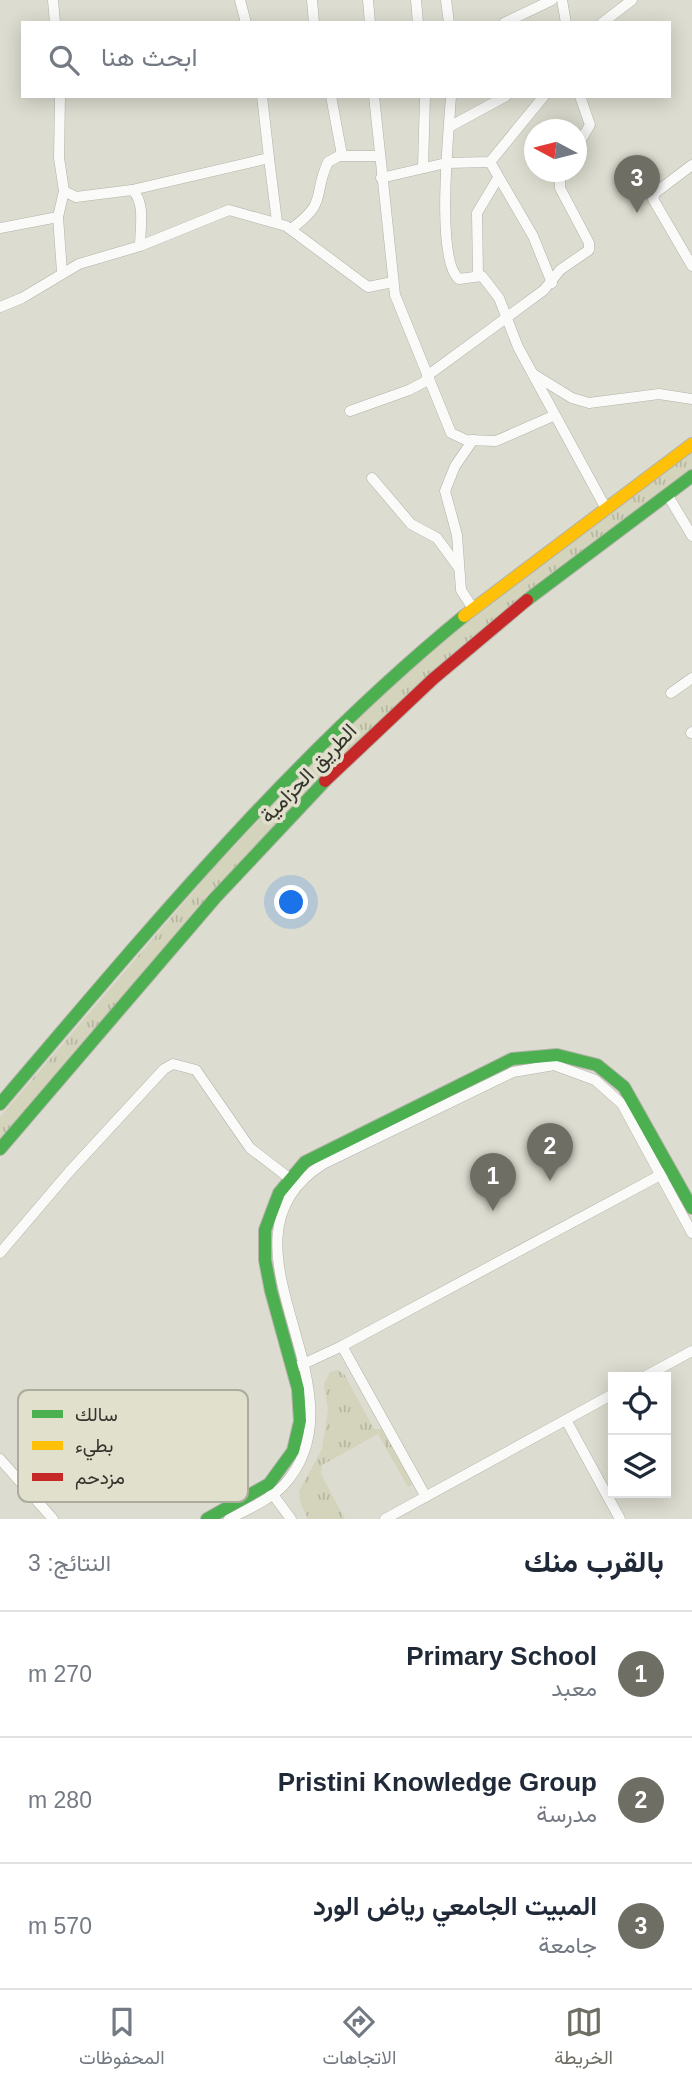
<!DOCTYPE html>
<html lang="ar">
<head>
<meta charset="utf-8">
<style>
  body { margin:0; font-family:Helvetica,Vazirmatn,sans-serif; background:#f6f6f7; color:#1f2937; direction:rtl }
  .controls { position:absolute; right:21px; bottom:21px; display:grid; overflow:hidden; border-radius:0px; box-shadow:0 4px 18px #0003 }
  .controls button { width:63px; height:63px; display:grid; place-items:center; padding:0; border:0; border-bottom:2px solid #e0e1e3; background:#fff; color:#1f2937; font:35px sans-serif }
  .compass { position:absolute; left:524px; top:119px; width:63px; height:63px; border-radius:50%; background:#fff; box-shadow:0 4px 18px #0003; rotate:277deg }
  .you { position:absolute; left:292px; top:903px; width:24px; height:24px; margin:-18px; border:5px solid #fff; border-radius:50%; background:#1a73e8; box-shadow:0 0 0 10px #1a73e833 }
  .badge { display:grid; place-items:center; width:46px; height:46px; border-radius:50%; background:#6f6e65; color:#fff; font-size:23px; font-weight:700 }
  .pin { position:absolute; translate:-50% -58px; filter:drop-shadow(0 2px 4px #0008) }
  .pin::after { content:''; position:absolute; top:37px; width:24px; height:21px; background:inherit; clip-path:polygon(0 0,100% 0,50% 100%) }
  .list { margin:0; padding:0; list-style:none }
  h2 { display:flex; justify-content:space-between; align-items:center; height:91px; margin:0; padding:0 28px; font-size:30px }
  h2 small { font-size:23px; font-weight:400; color:#747a83 }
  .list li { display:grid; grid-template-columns:46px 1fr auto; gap:21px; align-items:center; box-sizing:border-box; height:126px; padding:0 28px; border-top:2px solid #e0e1e3 }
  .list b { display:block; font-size:26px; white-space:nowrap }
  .list p { margin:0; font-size:23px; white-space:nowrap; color:#747a83 }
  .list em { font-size:23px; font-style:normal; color:#747a83 }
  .icon { flex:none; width:38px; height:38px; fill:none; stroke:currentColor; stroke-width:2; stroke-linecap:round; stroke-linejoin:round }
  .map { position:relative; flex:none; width:692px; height:1519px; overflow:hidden; direction:ltr }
  .search { position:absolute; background:#fff; box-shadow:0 4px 18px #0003; left:21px; right:21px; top:21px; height:77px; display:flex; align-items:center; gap:18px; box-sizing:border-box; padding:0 24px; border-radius:0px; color:#747a83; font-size:26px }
  .sheet { height:469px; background:#fff }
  nav { display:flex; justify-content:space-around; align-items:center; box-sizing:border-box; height:98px; border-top:2px solid #e0e1e3; background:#fff; font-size:19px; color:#747a83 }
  nav a { display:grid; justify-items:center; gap:4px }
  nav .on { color:#6f6e65 }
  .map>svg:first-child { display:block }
  .grass { fill:url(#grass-tufts) }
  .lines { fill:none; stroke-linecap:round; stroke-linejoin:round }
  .street-casing { stroke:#b2b2a9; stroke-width:11 }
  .fast-casing { stroke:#b2b2a9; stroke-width:14 }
  .slow-casing { stroke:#b2b2a9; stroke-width:14 }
  .jam-casing { stroke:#b2b2a9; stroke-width:14 }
  .street { stroke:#fafaf8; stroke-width:10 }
  .fast { stroke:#4caf50; stroke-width:12 }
  .slow { stroke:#ffc107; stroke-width:12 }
  .jam { stroke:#c62828; stroke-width:12 }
  .labels { text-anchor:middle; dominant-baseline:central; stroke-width:7; stroke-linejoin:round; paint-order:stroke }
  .street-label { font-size:21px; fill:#34332c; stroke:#e0e0cc }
  .key { fill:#e0e0cc; stroke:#acac9c; stroke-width:2 }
  .key-label { font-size:19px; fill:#34332c }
</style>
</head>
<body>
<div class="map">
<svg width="692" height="1519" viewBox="0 0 692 1519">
  <defs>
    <pattern id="grass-tufts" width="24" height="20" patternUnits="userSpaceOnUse" patternTransform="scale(1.75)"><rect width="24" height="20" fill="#d4d4bc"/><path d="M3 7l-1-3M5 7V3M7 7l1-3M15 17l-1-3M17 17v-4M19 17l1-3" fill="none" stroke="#b7b6a2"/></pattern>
  </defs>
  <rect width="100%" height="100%" fill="#dcdcd0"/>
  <g class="grass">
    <polygon points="692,452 692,471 365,735 0,1142 0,1117 211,871 343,730 528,568"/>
    <polygon points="338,1370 344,1374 374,1429 382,1429 413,1484 408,1487 378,1434 322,1465 321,1474 345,1519 308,1519 300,1502 299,1491 322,1449 328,1410 324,1384 330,1372"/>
  </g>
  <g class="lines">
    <defs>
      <g id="street">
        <polyline points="53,0 55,23"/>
        <polyline points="240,0 246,23"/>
        <polyline points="312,0 314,23"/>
        <polyline points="368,0 370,23"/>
        <polyline points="416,0 418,23"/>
        <polyline points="446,0 449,23"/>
        <polyline points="562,0 566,23"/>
        <polyline points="504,23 552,0"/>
        <polyline points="602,23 632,0"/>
        <path d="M60,96L59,158L64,191L76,197L132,190C146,202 140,229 140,246"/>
        <polyline points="331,96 342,155"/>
        <polyline points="374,96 395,295 451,433 466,440 496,441 553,416"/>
        <path d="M451,96C449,130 435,260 459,279L482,276L499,298L518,347L604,505"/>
        <polyline points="449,127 506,96"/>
        <polyline points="576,148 590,125 580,96"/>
        <polyline points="269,158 277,222"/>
        <polyline points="490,162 533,236 552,283"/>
        <polyline points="692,165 655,193 653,199 692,266"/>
        <polyline points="423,168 425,96"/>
        <polyline points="381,178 446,163 490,162 544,96"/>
        <polyline points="132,190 269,158 262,96"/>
        <polyline points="0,228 58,217"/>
        <path d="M291,229C329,201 312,196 328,162L339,156H379"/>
        <polyline points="62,272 58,217 64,191"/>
        <polyline points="478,275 477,213 498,178"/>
        <polyline points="0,307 22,298 79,264 140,246 229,210 286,226 368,287 393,282"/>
        <polyline points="533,374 572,398 589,403 659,394 692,399"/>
        <polyline points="427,376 544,290 560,270 589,250 589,243 560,188 560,172"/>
        <polyline points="350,411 409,390 428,380"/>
        <polyline points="372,478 411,524 437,538 459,568"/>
        <polyline points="667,494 692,536"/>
        <polyline points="472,607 461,590 457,535 445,491 455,466 473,440"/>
        <polyline points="671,693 692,678"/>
        <polyline points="691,733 692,732"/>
        <polyline points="0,1253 69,1172 164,1069 173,1064 196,1070 250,1148 293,1181"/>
        <polyline points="342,1346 426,1497"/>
        <polyline points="299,1366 342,1346 666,1172"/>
        <polyline points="644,1377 692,1351"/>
        <polyline points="566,1420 620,1519"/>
        <polyline points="0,1459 53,1519"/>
        <polyline points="271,1492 291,1519"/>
        <path d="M229,1519C248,1509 269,1500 284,1485C372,1388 201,1241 323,1164L513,1072L554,1065L595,1080L622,1104L692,1233"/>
        <polyline points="385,1519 613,1394"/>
      </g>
      <g id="fast">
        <polyline points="527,600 692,476"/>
        <path d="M0,1104C146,933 289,759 464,616"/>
        <polyline points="0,1149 215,898 325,781"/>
        <polyline points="207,1519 269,1484 293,1451 300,1421 298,1389 271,1291 265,1260 265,1230 279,1193 305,1162 512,1059 557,1055 597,1065 624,1087 692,1208"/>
      </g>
      <polyline id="slow" points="464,616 692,444"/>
      <polyline id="jam" points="325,781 433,679 527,600"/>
    </defs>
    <use href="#street" class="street-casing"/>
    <use href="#fast" class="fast-casing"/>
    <use href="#slow" class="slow-casing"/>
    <use href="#jam" class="jam-casing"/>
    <use href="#street" class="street"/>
    <use href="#fast" class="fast"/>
    <use href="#slow" class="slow"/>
    <use href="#jam" class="jam"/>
  </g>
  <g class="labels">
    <g class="street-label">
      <text transform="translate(308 773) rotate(-46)">الطريق الحزامية</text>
    </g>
  </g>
  <rect x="18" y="1390" width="230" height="112" rx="10" class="key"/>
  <rect x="32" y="1410" width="31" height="8" fill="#4caf50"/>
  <rect x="32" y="1441" width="31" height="9" fill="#ffc107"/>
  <rect x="32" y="1473" width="31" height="8" fill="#c62828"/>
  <g class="key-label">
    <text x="75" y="1421">سالك</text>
    <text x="75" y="1452">بطيء</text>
    <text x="75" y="1484">مزدحم</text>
  </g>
</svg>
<div class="controls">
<button><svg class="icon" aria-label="locate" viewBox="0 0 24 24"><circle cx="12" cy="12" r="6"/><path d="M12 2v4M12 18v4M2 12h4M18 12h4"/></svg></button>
<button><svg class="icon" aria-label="layers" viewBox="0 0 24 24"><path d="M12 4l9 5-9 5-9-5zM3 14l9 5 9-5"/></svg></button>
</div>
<svg class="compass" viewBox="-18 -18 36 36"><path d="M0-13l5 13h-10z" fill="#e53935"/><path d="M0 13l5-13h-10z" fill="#747a83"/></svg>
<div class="you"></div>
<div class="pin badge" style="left:493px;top:1211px">1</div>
<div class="pin badge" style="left:550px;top:1181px">2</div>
<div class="pin badge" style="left:637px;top:213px">3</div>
<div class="search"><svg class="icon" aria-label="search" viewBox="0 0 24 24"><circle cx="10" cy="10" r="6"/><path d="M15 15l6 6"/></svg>ابحث هنا</div>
</div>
<section class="sheet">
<h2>بالقرب منك<small>النتائج: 3</small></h2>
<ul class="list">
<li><span class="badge">1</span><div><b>Primary School</b><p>معبد</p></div><em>270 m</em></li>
<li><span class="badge">2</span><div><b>Pristini Knowledge Group</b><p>مدرسة</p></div><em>280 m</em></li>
<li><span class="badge">3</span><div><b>المبيت الجامعي رياض الورد</b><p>جامعة</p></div><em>570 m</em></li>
</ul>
</section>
<nav>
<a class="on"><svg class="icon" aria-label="map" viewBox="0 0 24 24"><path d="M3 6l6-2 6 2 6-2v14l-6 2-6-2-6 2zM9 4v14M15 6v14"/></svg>الخريطة</a>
<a><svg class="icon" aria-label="directions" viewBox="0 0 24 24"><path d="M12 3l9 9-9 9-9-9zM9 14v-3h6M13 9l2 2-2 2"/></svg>الاتجاهات</a>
<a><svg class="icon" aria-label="saved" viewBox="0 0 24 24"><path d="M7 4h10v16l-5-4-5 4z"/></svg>المحفوظات</a>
</nav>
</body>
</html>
